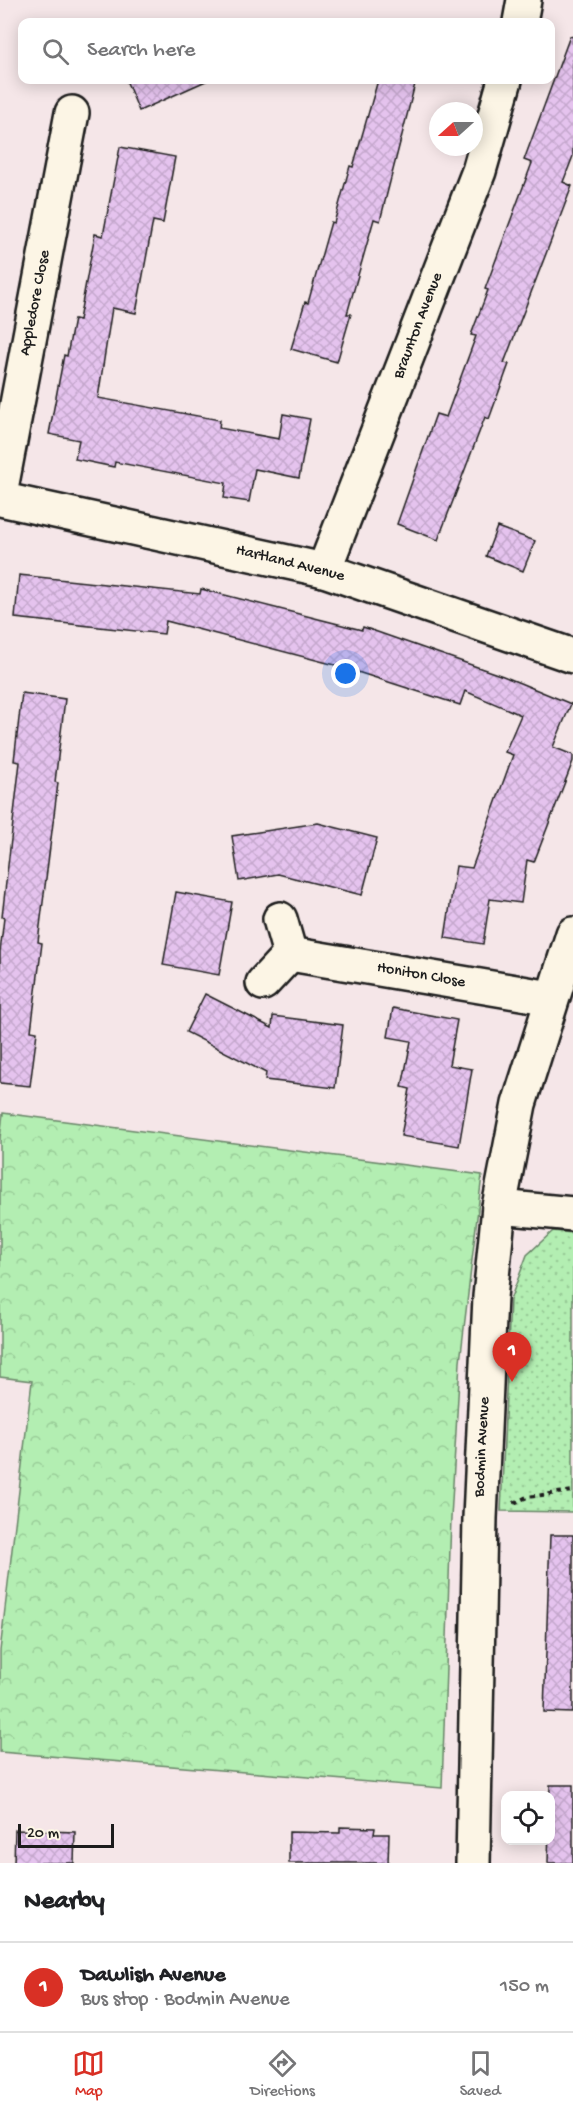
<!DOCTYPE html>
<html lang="en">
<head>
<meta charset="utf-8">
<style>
  body { margin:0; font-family:"Gochi Hand",sans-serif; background:#f2f2f2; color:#202124 }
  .controls { position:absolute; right:18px; bottom:18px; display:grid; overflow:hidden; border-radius:12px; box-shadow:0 3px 15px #0003 }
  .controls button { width:54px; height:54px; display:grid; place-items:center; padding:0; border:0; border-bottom:2px solid #e0e0e0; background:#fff; color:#202124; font:30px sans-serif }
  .compass { position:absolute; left:429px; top:102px; width:54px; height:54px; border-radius:50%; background:#fff; box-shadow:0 3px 15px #0003; rotate:249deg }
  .scale { position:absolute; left:18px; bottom:15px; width:96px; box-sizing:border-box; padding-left:6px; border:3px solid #1c1c1c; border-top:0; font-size:16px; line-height:21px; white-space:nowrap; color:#1c1c1c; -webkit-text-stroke:4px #fcf5e5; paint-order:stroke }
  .you { position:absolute; left:346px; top:674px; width:21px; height:21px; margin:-15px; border:4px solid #fff; border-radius:50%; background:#1a73e8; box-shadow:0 0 0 9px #1a73e833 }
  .badge { display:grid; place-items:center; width:39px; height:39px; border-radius:50%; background:#d93025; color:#fff; font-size:20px; font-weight:700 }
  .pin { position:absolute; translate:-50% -50px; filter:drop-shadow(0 2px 3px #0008) }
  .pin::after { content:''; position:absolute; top:32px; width:21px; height:18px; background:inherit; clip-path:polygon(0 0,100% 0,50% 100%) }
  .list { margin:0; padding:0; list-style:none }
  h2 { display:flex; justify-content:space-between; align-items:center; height:78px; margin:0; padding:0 24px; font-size:26px }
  h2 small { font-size:20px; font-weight:400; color:#757577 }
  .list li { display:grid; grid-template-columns:39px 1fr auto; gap:18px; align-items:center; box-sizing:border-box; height:90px; padding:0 24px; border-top:2px solid #e0e0e0 }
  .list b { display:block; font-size:22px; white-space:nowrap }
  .list p { margin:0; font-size:20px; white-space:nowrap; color:#757577 }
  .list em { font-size:20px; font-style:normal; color:#757577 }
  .icon { flex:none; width:33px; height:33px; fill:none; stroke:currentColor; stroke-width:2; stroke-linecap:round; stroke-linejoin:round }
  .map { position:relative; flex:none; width:573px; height:1863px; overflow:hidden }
  .search { position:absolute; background:#fff; box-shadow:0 3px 15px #0003; left:18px; right:18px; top:18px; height:66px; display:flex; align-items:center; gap:15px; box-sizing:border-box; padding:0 21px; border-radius:12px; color:#757577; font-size:22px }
  .sheet { height:168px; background:#fff }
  nav { display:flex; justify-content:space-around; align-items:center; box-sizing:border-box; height:84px; border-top:2px solid #e0e0e0; background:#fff; font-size:16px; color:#757577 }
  nav a { display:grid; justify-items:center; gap:3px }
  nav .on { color:#d93025 }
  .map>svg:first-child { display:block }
  .grass { fill:url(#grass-dots); stroke:#688567; stroke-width:1.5 }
  .forest { fill:url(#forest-crowns); stroke:#688567; stroke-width:1.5 }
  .building { fill:url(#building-cross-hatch); stroke:#1c1c1c; stroke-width:1.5 }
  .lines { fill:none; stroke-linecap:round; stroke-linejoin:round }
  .minor-casing { stroke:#1c1c1c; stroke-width:38 }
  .path { stroke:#1c1c1c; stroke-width:4; stroke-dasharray:4.5 4.5; stroke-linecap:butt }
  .minor { stroke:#fcf5e5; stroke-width:33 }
  .labels { text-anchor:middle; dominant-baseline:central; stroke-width:4.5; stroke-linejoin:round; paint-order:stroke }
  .street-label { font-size:16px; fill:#1c1c1c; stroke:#fcf5e5 }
</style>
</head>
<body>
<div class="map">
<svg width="573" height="1863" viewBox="0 0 573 1863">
  <defs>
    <pattern id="grass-dots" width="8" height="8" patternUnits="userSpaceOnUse" patternTransform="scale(1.5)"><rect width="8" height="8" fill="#b3eeb2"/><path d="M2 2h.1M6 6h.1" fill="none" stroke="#99cc98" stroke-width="1.8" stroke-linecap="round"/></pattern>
    <pattern id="forest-crowns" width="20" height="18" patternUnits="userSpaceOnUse" patternTransform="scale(1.5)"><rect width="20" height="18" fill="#b3eeb2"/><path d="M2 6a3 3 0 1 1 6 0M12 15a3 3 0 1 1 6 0" fill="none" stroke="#99cc98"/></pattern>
    <pattern id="building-cross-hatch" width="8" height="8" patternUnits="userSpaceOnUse" patternTransform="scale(1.5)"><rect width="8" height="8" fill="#e5c3ee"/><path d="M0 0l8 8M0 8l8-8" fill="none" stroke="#c4a7cc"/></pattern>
  </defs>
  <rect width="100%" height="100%" fill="#f5e6e8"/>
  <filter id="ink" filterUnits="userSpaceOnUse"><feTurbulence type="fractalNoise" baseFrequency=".0167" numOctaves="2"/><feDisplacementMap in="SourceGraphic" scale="12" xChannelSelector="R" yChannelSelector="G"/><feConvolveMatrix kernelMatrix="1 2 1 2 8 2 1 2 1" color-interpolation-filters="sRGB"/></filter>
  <g filter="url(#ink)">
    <polygon class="grass" points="553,1231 573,1233 573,1512 501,1511 510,1300 527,1255"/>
    <polygon class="forest" points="3,1113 482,1175 460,1362 451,1518 442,1788 0,1752 0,1651 32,1381 0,1377 0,1138"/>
    <g class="building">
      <polygon points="570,36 573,37 573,156 563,182 572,186 504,363 509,364 489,419 485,417 438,540 397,524 436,414 446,417 476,336 471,335 488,290 485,289 532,163 524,160"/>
      <polygon points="126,80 208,80 139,111"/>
      <polygon points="378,80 416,80 380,221 374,219 347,314 351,314 337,362 291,349 305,302 308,303 331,222 334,223 350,166 353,167"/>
      <polygon points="120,147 175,157 163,223 153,221 136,313 112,308 98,398 220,420 219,428 279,439 283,414 310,419 299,478 255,469 249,502 224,498 226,483 115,462 114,467 75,459 79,440 49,434 64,355 67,356 74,319 79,320 95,234 103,236"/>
      <polygon points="497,527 535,541 523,571 486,556"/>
      <polygon points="19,575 200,594 201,589 362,630 363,627 503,676 571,704 553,747 573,755 573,761 534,862 527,860 521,903 490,899 483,944 445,938 456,866 472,868 513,755 505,752 521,715 465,691 460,705 339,666 166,621 164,634 15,618"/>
      <polygon points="22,693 65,699 55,782 58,783 38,942 42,943 31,1031 37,1032 30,1086 0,1083 0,952 4,918 2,917 20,762 14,761"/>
      <polygon points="318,823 377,838 362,895 278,874 239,881 232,836"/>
      <polygon points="176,892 232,902 219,975 163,965"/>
      <polygon points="205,994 272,1028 273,1016 343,1025 335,1088 265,1080 266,1073 186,1032"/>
      <polygon points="393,1008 457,1020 449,1065 472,1069 459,1146 401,1136 410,1089 402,1087 411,1041 388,1037"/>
      <polygon points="550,1535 573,1535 573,1713 544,1712"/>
      <polygon points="550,1785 573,1785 573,1863 548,1863"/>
      <polygon points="340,1827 375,1828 374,1834 389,1834 388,1863 289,1863 289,1832 340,1833"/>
      <polygon points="15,1830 75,1832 74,1863 14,1863"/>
    </g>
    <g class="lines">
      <defs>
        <g id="minor">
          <polyline points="520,22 524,0"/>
          <polyline points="0,494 72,113"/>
          <polyline points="0,499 324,570 573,656"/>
          <polyline points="324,570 479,171 505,80"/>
          <polyline points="290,954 551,998"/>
          <polyline points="263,983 290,954 280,919"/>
          <polyline points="499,1207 573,1214"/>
          <polyline points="473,1863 480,1518 490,1297 499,1207 519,1104 573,934"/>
        </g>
      </defs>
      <use href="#minor" class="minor-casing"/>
      <polyline class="path" points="514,1503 527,1497 573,1491"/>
      <use href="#minor" class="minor"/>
    </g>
  </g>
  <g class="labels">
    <g class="street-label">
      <text transform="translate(36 303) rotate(-79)">Appledore Close</text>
      <text transform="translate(419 326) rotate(-69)">Braunton Avenue</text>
      <text transform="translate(290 564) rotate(14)">Hartland Avenue</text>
      <text transform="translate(421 976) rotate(10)">Honiton Close</text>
      <text transform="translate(483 1447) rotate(-87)">Bodmin Avenue</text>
    </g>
  </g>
</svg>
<div class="controls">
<button><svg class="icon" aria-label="locate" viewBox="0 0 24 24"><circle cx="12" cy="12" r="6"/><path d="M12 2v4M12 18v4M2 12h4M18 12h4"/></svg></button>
</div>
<svg class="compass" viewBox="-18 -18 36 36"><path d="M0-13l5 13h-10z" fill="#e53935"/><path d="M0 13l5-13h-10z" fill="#757577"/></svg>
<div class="scale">20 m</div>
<div class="you"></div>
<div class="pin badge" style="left:512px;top:1382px">1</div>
<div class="search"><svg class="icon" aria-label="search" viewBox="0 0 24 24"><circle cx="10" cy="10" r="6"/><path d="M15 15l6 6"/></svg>Search here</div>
</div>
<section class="sheet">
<h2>Nearby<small></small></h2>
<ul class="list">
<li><span class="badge">1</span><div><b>Dawlish Avenue</b><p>Bus stop · Bodmin Avenue</p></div><em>150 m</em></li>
</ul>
</section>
<nav>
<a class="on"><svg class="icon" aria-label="map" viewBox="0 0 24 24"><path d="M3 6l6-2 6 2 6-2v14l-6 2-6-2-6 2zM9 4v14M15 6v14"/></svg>Map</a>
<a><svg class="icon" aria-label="directions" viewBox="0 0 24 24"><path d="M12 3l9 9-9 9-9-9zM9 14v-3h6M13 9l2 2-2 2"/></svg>Directions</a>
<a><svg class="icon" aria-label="saved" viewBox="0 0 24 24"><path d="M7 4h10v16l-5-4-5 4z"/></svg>Saved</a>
</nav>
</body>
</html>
